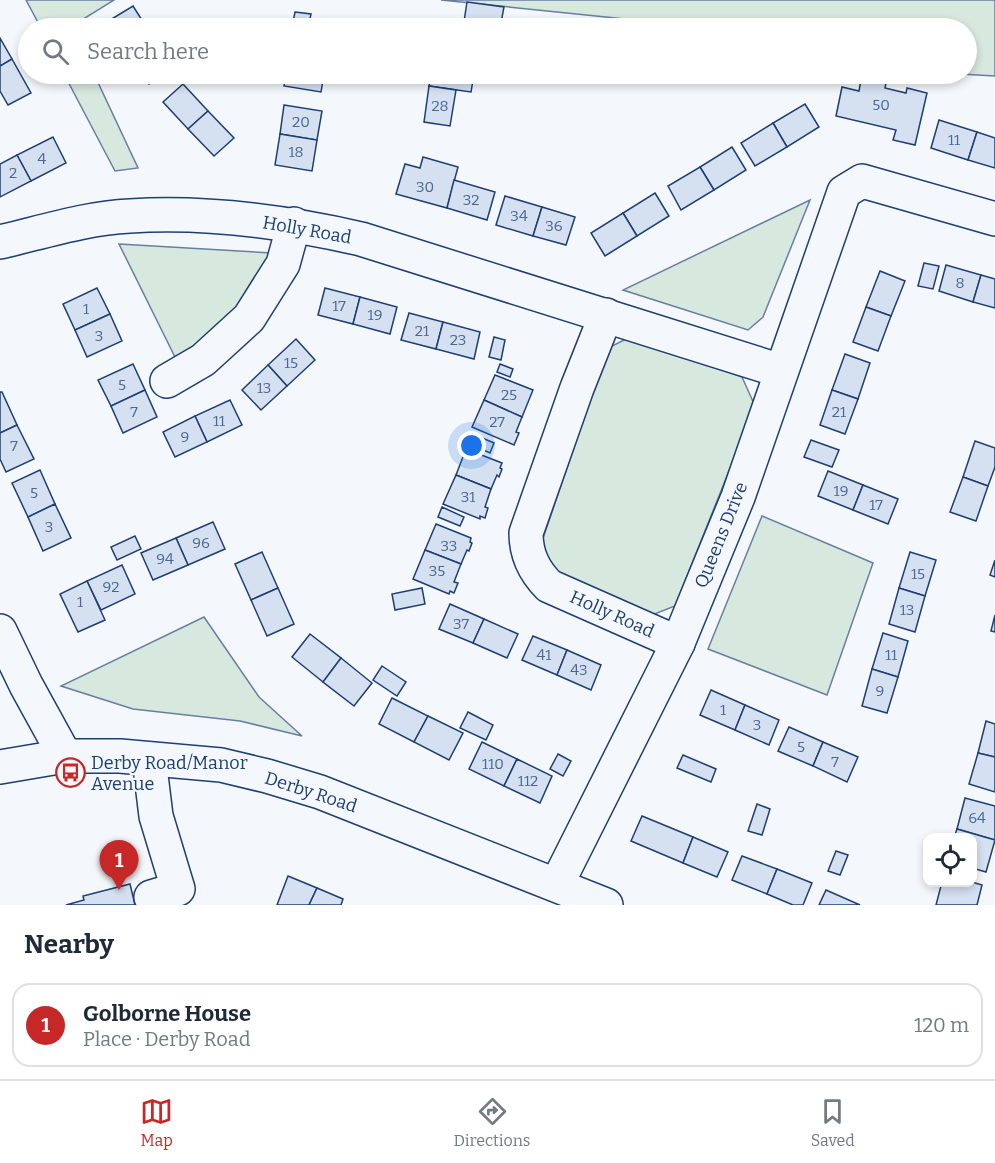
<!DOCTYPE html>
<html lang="en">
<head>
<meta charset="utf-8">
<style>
  body { margin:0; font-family:Bitter,serif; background:#f6f6f7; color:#1f2937 }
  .controls { position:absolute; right:18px; bottom:18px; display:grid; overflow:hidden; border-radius:12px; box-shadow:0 3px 9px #0003 }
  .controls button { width:54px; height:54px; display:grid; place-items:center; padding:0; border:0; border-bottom:2px solid #e0e1e3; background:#fff; color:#1f2937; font:30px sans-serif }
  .you { position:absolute; left:472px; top:446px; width:21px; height:21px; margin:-15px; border:4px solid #fff; border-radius:50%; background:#1a73e8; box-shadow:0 0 0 9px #1a73e833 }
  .badge { display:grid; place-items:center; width:39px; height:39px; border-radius:50%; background:#c62828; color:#fff; font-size:20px; font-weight:700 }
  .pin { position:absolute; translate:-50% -50px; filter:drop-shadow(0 2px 3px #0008) }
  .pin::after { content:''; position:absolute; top:32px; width:21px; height:18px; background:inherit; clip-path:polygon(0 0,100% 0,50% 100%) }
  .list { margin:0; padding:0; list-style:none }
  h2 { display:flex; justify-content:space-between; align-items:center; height:78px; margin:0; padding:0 24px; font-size:26px }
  h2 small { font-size:20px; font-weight:400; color:#747a83 }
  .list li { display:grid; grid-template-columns:39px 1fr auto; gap:18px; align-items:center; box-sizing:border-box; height:84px; margin:0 12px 12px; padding:0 12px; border:2px solid #e0e1e3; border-radius:18px }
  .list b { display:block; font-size:22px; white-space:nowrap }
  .list p { margin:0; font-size:20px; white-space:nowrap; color:#747a83 }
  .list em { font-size:20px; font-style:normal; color:#747a83 }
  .icon { flex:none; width:33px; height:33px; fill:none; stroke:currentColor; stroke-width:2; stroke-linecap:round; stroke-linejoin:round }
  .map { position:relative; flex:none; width:995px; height:905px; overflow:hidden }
  .search { position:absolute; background:#fff; box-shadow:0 3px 9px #0003; left:18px; right:18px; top:18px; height:66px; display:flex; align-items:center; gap:15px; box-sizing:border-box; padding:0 21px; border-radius:33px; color:#747a83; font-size:22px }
  .sheet { height:174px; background:#fff }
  nav { display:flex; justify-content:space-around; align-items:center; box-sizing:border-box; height:84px; border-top:2px solid #e0e1e3; background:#fff; font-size:16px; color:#747a83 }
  nav a { display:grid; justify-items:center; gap:3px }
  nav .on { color:#c62828 }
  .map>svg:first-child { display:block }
  .green { fill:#d7e8df; stroke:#687fa3; stroke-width:1.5 }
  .building { fill:#d5e0f0; stroke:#1d3f73; stroke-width:1.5 }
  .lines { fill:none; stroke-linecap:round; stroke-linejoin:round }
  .minor-casing { stroke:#1d3f73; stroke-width:36 }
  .minor { stroke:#f4f7fb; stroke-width:33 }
  .labels { text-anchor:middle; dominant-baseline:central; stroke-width:4.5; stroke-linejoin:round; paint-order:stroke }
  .number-label { font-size:15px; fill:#4b6792 }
  .street-label { font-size:18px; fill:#1d3f73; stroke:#f4f7fb }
  .poi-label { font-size:18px; fill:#1d3f73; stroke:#f4f7fb; text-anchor:start }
</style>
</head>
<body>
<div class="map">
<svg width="995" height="905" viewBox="0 0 995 905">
  <rect width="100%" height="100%" fill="#f4f7fb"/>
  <g class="green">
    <polygon points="26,0 114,0 72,26 73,28 41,28"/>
    <polygon points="441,0 995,0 995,76 960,74 966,74 966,28 713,28"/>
    <polygon points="64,74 94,74 138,168 115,171"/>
    <polygon points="810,200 763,317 748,330 623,290"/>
    <polygon points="119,244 272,253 245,305 177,361"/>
    <polygon points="632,336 742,377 755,406 675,606 647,617 552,575 540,547 608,348"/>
    <polygon points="762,516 873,563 827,695 708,649"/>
    <polygon points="204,617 259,697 302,736 240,721 133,709 61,686"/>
  </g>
  <g class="building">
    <polygon points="467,2 504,7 500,28 463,28"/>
    <polygon points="133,6 147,28 116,28 110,20"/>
    <polygon points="295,12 311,14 309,24 293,22"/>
    <polygon points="0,38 12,59 0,66"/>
    <polygon points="12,59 31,93 8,105 0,91 0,66"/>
    <polygon points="143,74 166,74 149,84"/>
    <polygon points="286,74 324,74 321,92 284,86"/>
    <polygon points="431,74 474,74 471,92 429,86"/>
    <polygon points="862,74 887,78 885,88 906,93 907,88 927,93 915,145 893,140 896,130 836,116 842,87 859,91"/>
    <polygon points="183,84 208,111 188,129 163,102"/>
    <polygon points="429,86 456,90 450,126 424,122"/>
    <polygon points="805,104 819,127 787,147 773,123"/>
    <polygon points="284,105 322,111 317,140 280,134"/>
    <polygon points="208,111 234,138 214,156 188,129"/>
    <polygon points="939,120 977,132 968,160 931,148"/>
    <polygon points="773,123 787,147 755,166 741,143"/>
    <polygon points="977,132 995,138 995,168 968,160"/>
    <polygon points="280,134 317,140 312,171 275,165"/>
    <polygon points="53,137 66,163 31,181 17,155"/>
    <polygon points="732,147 746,170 714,190 700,167"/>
    <polygon points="17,155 31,181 0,197 0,164"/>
    <polygon points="423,157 458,167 447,208 396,194 405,164 420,168"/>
    <polygon points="700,167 714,190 681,210 668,186"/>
    <polygon points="454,180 495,192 487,220 447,208"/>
    <polygon points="655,193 669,216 637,236 623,213"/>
    <polygon points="505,196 542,207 533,236 496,225"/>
    <polygon points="542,207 575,217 566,245 533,236"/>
    <polygon points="623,213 637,236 605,256 591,233"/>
    <polygon points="924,263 939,266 933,289 918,286"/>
    <polygon points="946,265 981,275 973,302 939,291"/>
    <polygon points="880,271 905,281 891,316 866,307"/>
    <polygon points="981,275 995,279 995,308 973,302"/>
    <polygon points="97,288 110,314 75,330 63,304"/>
    <polygon points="325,288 360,297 353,324 318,315"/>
    <polygon points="360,297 397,307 390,334 353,324"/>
    <polygon points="866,307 891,316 878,351 853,342"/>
    <polygon points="409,313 443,322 436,349 401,340"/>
    <polygon points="110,314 122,341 87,357 75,330"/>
    <polygon points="443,322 480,332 474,359 436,349"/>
    <polygon points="494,337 505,340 501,360 489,357"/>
    <polygon points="296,339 315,360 287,386 268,365"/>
    <polygon points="845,354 870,363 858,399 832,390"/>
    <polygon points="133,364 145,390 111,406 98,380"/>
    <polygon points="500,364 513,369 510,377 497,372"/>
    <polygon points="268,365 287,386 261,410 242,390"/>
    <polygon points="495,375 533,390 522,417 484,400"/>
    <polygon points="145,390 157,417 123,433 111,406"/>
    <polygon points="832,390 858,399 845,434 820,425"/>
    <polygon points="0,392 2,392 17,425 0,433"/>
    <polygon points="230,400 242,425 207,442 195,416"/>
    <polygon points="484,400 522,417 516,432 519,433 514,445 472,427"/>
    <polygon points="195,416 207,442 175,457 163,432"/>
    <polygon points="17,425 34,459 6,472 0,459 0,433"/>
    <polygon points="473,434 494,443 490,453 468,443"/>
    <polygon points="811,440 839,450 832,467 804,457"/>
    <polygon points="975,441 995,448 995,467 988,486 963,477"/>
    <polygon points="466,449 502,463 500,468 502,469 499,477 497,475 491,489 456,475"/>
    <polygon points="40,470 55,504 28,517 12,483"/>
    <polygon points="828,471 863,485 853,510 818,496"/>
    <polygon points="456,475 491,489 485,507 488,508 485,518 480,516 480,519 443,504"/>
    <polygon points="963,477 988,486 976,521 950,512"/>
    <polygon points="863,485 898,499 888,524 853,510"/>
    <polygon points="55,504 71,538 43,551 28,517"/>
    <polygon points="442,507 464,517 460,526 438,517"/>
    <polygon points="213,522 225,549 188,565 176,538"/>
    <polygon points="436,524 471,538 470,542 472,543 469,551 467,550 461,564 425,550"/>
    <polygon points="135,536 141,549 117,560 111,547"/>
    <polygon points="176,538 188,565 153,580 141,553"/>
    <polygon points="425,550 461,564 454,582 458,583 454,593 450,591 449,594 413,579"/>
    <polygon points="262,552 278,588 251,600 235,564"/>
    <polygon points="910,552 936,560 925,596 899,588"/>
    <polygon points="995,560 995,577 990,575"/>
    <polygon points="122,565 135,594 101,610 87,581"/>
    <polygon points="87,581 105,620 78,632 60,594"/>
    <polygon points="278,588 294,624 267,636 251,600"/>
    <polygon points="422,588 425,604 395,610 392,594"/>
    <polygon points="899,588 925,596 915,632 889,624"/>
    <polygon points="450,604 484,619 473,643 439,629"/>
    <polygon points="995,615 995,632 991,631"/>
    <polygon points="484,619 518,634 507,658 473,643"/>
    <polygon points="883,633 908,641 898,677 872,669"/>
    <polygon points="310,634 341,658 323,682 292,657"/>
    <polygon points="533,636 567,650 557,675 522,660"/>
    <polygon points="567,650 601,665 591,690 557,675"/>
    <polygon points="341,658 372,683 354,706 323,682"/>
    <polygon points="382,666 406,682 397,696 373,680"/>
    <polygon points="872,669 898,677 887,713 862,706"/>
    <polygon points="711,690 745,705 735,730 700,715"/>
    <polygon points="392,698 428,716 414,742 379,724"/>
    <polygon points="745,705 779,720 769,745 735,730"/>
    <polygon points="468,712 493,725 486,740 460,728"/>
    <polygon points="428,716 463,733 449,760 414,742"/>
    <polygon points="986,721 995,724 995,757 978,753"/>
    <polygon points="789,727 823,742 813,766 778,751"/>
    <polygon points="482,742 517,759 504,786 469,769"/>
    <polygon points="823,742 858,757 847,782 813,766"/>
    <polygon points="978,753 995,757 995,792 969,784"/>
    <polygon points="558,754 571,761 563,776 550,769"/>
    <polygon points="683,755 716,769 711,782 677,768"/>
    <polygon points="517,759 552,776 540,803 504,786"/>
    <polygon points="965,798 995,806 995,840 957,829"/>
    <polygon points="757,804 770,809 762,835 748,831"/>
    <polygon points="642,816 693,837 683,863 631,841"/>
    <polygon points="957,829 995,840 986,872 972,868 972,838 954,838"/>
    <polygon points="693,837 728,852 717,877 683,863"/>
    <polygon points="836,851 848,855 840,875 828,871"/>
    <polygon points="742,856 777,869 767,894 732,880"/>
    <polygon points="777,869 812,883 803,905 793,905 767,894"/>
    <polygon points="288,876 317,888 309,905 277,905"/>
    <polygon points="942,882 972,882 982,885 977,905 936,905"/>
    <polygon points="130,884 135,905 66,905 84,900 83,896"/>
    <polygon points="317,888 343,899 341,905 309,905"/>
    <polygon points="826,890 860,905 819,905"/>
  </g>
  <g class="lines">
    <defs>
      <g id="minor">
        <path d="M0,242C43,232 86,218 130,216C207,211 286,222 361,239L781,371"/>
        <path d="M606,315L577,388L526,533C526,555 534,571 549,586L678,643"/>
        <polyline points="167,381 203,360 249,318 283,264 294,224"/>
        <polyline points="0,631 26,685 65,756"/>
        <polyline points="149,759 156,816 178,889 151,897"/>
        <polyline points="0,767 65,756 120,756 221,765 267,776 320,792 606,905"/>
        <polyline points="557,884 678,643 738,497 844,192 862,181 995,219"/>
      </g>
    </defs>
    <use href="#minor" class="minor-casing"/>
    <use href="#minor" class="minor"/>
  </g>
  <defs>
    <symbol id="bus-ring" viewBox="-11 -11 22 22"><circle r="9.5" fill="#f4f7fb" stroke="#c62828" stroke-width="1.5"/><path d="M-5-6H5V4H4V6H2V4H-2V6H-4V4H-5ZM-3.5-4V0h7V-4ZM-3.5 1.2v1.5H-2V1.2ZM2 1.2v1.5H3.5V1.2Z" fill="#c62828"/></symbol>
  </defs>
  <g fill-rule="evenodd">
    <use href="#bus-ring" x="54" y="756" width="33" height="33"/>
  </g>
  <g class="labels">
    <g class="number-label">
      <text x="881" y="105">50</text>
      <text x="440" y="106">28</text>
      <text x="301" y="122">20</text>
      <text x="954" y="140">11</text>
      <text x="296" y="152">18</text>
      <text x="42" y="159">4</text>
      <text x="13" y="173">2</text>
      <text x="425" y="187">30</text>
      <text x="471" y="200">32</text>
      <text x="519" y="216">34</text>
      <text x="554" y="226">36</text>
      <text x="960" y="283">8</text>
      <text x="339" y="306">17</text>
      <text x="86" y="309">1</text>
      <text x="375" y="315">19</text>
      <text x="422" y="331">21</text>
      <text x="99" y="336">3</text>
      <text x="458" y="340">23</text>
      <text x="291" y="363">15</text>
      <text x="122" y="385">5</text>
      <text x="264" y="388">13</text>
      <text x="509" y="395">25</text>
      <text x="134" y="412">7</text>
      <text x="839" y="412">21</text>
      <text x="219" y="421">11</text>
      <text x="497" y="422">27</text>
      <text x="185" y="437">9</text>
      <text x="14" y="446">7</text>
      <text x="841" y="491">19</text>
      <text x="34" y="493">5</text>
      <text x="468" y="497">31</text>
      <text x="876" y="505">17</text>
      <text x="49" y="527">3</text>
      <text x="201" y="543">96</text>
      <text x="449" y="546">33</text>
      <text x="165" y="559">94</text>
      <text x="437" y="571">35</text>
      <text x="918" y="574">15</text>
      <text x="111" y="587">92</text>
      <text x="80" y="602">1</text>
      <text x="907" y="610">13</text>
      <text x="461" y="624">37</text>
      <text x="544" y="655">41</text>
      <text x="891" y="655">11</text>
      <text x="579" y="670">43</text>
      <text x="880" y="691">9</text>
      <text x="723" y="710">1</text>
      <text x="757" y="725">3</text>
      <text x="801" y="747">5</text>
      <text x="835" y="762">7</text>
      <text x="493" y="764">110</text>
      <text x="528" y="781">112</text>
      <text x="977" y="818">64</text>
    </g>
    <g class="street-label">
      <text transform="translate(307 230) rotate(10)">Holly Road</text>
      <text transform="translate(721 535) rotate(-68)">Queens Drive</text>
      <text transform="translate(612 614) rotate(24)">Holly Road</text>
      <text transform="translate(311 792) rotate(18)">Derby Road</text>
    </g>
    <g class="poi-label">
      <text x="91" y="763">Derby Road/Manor<tspan x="91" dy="21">Avenue</tspan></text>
    </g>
  </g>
</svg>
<div class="controls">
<button><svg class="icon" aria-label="locate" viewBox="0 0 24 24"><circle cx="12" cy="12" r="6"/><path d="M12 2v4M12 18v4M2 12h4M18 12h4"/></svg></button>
</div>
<div class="you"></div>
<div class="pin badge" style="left:119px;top:890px">1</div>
<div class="search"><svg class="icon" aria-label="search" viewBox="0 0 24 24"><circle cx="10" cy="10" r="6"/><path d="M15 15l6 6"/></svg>Search here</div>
</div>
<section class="sheet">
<h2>Nearby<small></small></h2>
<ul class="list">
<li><span class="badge">1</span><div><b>Golborne House</b><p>Place · Derby Road</p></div><em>120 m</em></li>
</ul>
</section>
<nav>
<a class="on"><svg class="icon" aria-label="map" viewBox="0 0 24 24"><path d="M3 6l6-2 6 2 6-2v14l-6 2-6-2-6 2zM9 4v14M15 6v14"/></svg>Map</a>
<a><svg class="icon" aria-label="directions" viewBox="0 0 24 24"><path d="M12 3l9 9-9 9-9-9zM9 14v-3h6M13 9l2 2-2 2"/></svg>Directions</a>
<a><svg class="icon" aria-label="saved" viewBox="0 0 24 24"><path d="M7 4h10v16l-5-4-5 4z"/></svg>Saved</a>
</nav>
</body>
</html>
